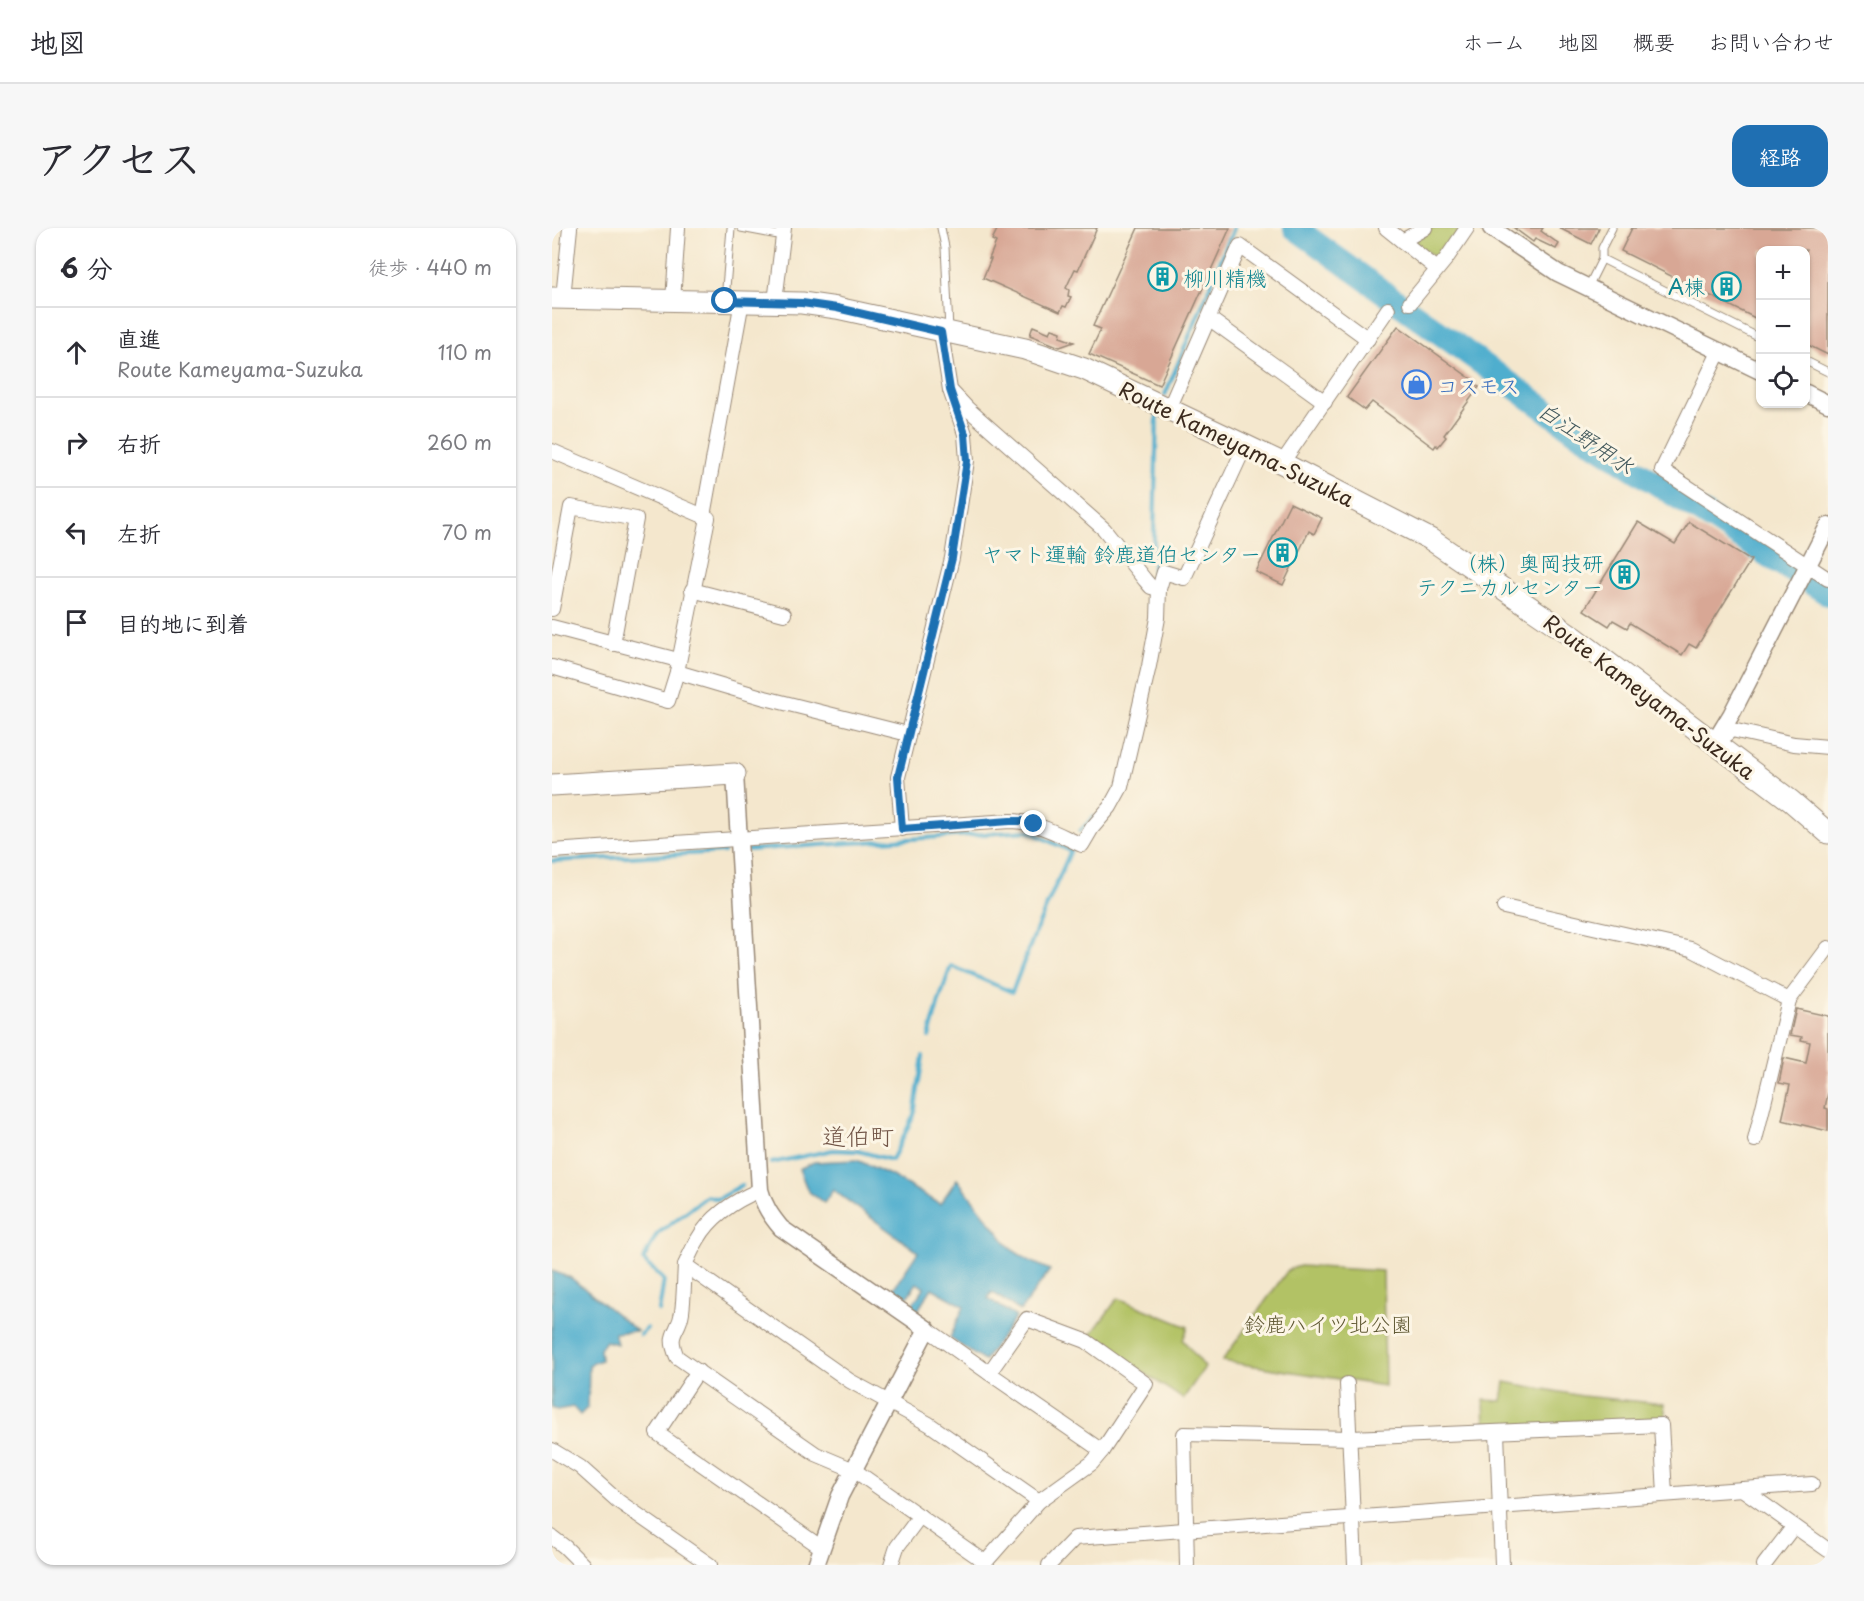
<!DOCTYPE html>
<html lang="ja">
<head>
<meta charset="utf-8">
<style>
  body { margin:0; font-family:"Playpen Sans","Klee One",sans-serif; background:#f7f7f7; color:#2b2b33 }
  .controls { position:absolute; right:18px; top:18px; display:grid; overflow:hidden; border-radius:12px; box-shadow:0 2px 4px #0004 }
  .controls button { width:54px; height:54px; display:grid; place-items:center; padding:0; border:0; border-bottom:2px solid #e1e1e2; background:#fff; color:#2b2b33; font:30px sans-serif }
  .stop { position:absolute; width:18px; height:18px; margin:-14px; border:4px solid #1f6fb2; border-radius:50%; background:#fff }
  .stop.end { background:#1f6fb2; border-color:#fff; box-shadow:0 2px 6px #0008 }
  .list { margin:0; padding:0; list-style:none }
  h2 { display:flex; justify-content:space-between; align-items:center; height:78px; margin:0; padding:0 24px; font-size:26px }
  h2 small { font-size:20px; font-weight:400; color:#7c7c81 }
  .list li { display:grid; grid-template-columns:39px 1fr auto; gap:18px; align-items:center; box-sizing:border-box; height:90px; padding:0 24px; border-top:2px solid #e1e1e2 }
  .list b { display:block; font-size:22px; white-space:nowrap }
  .list p { margin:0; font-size:20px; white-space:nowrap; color:#7c7c81 }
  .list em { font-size:20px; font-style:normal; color:#7c7c81 }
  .icon { flex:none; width:33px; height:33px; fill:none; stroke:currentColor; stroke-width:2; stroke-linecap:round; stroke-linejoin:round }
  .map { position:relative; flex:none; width:1276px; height:1337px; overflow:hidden; border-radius:18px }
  header { display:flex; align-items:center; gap:36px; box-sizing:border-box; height:84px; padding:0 30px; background:#fff; border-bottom:2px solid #e1e1e2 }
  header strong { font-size:28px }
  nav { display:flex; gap:33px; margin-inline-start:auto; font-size:21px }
  .intro { display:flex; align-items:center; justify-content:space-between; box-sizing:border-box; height:144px; padding:0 36px }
  h1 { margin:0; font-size:42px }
  .button { padding:15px 27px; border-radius:18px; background:#1f6fb2; color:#fff; font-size:21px; font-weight:700 }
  main { display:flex; gap:36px; padding:0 36px }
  aside { flex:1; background:#fff; border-radius:18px; box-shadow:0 2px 4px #0004 }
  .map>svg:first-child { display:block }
  .green { fill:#b2c265; stroke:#767642; stroke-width:1.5 }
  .water { fill:#4faece; stroke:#456c76; stroke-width:1.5 }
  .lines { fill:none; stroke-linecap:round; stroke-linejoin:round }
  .stream { stroke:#4faece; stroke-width:4 }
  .river { stroke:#4faece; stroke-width:24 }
  .building { fill:#d8a795 }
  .service-casing { stroke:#988876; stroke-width:9 }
  .minor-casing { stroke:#988876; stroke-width:16 }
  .tertiary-casing { stroke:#988876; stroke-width:19 }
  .primary-casing { stroke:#988876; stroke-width:23 }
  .service { stroke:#fff; stroke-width:7 }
  .minor { stroke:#fff; stroke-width:14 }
  .tertiary { stroke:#fff; stroke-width:16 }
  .primary { stroke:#fff; stroke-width:21 }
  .route { stroke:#1f6fb2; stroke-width:8 }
  .labels { text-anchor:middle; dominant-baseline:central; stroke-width:6; stroke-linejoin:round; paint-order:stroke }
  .culture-label { font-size:21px; fill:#0d838f; stroke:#fcf5e5; text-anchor:end }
  .shop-label { font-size:21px; fill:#366cbe; stroke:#fcf5e5; text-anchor:start }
  .street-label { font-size:21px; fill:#3b2a1e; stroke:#fcf5e5 }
  .park-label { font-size:21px; fill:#5f5833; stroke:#fcf5e5 }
  .water-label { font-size:22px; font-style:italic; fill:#42585c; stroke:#fcf5e5 }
  .quarter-label { font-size:24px; fill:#725648; stroke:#fcf5e5 }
</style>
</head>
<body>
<header>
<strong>地図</strong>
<nav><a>ホーム</a><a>地図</a><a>概要</a><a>お問い合わせ</a></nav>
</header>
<div class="intro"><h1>アクセス</h1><a class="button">経路</a></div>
<main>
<aside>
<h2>6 分<small>徒歩 · 440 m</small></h2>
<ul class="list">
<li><svg class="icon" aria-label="ahead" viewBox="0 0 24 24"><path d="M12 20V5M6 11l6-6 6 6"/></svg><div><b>直進</b><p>Route Kameyama-Suzuka</p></div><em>110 m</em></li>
<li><svg class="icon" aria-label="right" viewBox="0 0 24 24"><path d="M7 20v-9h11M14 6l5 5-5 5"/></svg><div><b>右折</b></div><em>260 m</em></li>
<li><svg class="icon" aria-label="left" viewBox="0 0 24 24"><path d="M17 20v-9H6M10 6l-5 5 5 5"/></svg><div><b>左折</b></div><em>70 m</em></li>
<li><svg class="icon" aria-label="arrive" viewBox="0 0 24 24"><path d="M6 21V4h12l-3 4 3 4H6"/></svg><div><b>目的地に到着</b></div></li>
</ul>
</aside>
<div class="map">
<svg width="1276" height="1337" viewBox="0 0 1276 1337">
  <rect width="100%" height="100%" fill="#fcf5e5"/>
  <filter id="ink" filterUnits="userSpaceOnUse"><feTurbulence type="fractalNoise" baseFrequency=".0167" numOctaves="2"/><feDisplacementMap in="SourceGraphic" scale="12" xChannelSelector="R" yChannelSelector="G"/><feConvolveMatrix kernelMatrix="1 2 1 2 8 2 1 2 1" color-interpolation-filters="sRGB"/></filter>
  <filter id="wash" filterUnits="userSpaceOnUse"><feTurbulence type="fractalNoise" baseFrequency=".008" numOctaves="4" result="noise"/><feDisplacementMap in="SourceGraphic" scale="24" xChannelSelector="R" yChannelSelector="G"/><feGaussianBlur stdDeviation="1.35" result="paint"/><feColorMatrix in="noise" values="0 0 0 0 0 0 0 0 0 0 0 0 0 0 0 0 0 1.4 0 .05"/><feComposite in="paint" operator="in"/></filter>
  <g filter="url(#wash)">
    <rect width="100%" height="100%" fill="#f4e7cd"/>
    <g class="green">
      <polygon points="880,0 902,0 907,4 892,27 881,28 864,16 865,8"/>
      <polygon points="748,1038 831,1043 833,1158 670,1133 736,1042"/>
      <polygon points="566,1070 636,1099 631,1112 653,1139 631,1171 538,1108"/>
      <polygon points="953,1154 1030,1168 1112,1176 1114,1192 933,1199 932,1172 950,1173"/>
    </g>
    <g class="water">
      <polygon points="305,932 338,947 388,976 405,951 459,1021 476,1032 498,1042 468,1083 440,1064 436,1070 464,1089 432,1133 398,1110 412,1078 380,1060 364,1085 357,1081 372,1060 365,1055 350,1076 337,1067 366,1024 281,962 272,975 256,963 247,941 262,934"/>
      <polygon points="0,1043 19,1050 85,1103 62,1105 65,1116 54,1113 48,1121 49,1132 37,1137 36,1179 28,1187 21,1179 5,1182 0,1180"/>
    </g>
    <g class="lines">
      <g class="stream">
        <polyline points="613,167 682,0"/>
        <polyline points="601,350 605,186"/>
        <polyline points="528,603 541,589"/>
        <polyline points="195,622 476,603 518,623"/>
        <polyline points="0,633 172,624"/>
        <polyline points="377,809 387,773 399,738 460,764 485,700 519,622"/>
        <polyline points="219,935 281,922 306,923 340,932 362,887 371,828"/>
        <polyline points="107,1083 112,1052 91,1032 105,1006 155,968 166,971 190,957"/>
        <polyline points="88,1107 95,1100"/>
      </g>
      <polyline class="river" points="743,0 1026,205 1276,366"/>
    </g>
    <g id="blocks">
      <g class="building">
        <polygon points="446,0 545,0 526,42 523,41 514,60 517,62 516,68 519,69 514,79 511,78 508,84 431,50 439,31 437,31 444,14 440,12"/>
        <polygon points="586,0 678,0 607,157 537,126 549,101 541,98"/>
        <polygon points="962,0 991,0 989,3 1007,16 1004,21 983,11 981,14"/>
        <polygon points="1007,0 1047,0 1039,16"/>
        <polygon points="1080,0 1276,0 1276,127 1254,116 1254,22 1209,22 1209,93 1069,23"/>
        <polygon points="481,98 498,105 500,101 509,104 508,109 522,114 508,119 478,107"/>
        <polygon points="846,98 922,153 921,155 927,159 892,207 894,209 886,219 884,217 882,220 820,174 813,182 795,169"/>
        <polygon points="738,275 770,290 762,306 757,303 731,357 704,344"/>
        <polygon points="1086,294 1123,316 1137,294 1199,332 1144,420 1137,416 1130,427 1078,395 1075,400 1061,392 1057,398 1032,382"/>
        <polygon points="1244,781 1276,788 1276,865 1273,880 1276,881 1276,903 1230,892 1238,857 1227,855 1232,830 1254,835 1258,814 1249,812 1250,809 1238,807"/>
      </g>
    </g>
  </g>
  <g filter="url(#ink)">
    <use href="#blocks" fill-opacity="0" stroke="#988876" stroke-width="1.5"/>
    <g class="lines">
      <defs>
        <g id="service">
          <polyline points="189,0 231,8"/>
          <polyline points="389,0 393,19 397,102"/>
          <polyline points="1050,31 1208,110"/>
          <polyline points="1036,59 1050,31 1050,20 1060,0"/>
          <polyline points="173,72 179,0"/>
          <polyline points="1254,133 1276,144"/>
        </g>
        <g id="minor">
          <polyline points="834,0 885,41"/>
          <polyline points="850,13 873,0"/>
          <polyline points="11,70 18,0"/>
          <polyline points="121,73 126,0"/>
          <polyline points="223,74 232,0"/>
          <polyline points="858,75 894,31 915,0"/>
          <polyline points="658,91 773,174"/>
          <polyline points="389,104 398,162 416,181 552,301 593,352 599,359 607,361"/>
          <polyline points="1168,122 1110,242 1276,351"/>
          <polyline points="617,181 688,18 816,111"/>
          <polyline points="0,223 156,290 125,444 116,473 0,439"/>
          <polyline points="730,235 836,81"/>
          <polyline points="151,288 190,73"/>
          <polyline points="140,362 232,386"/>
          <polyline points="0,381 19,279 84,291 61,416"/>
          <polyline points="0,399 126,432"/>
          <polyline points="125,444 213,470 356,506"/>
          <polyline points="1164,514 1180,502 1242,516 1276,519"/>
          <polyline points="350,601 346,549 400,330 415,233 413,206 398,162"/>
          <path d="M0,623L458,593C484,593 507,607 530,617L540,600L558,579L569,559L597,438L606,390L607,361L612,344L632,350L693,218"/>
          <polyline points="952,679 1139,721 1237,772"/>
          <polyline points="1203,912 1237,772 1276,720"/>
          <path d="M208,962C184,972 159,988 146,1011C141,1019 137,1028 133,1037L298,1153L377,1196L487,1273"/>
          <path d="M133,1037C132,1052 132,1069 130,1084C127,1106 114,1104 125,1129L264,1226L302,1242L433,1334"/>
          <polyline points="375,1101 437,1145 475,1091 534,1113 594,1156 550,1223 540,1235 487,1273 431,1337"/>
          <polyline points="146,1143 105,1205 270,1320"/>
          <polyline points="437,1145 550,1223"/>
          <polyline points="795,1156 803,1337"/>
          <polyline points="945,1204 950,1337"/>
          <polyline points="0,1222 28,1239 66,1273 158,1337"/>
          <polyline points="1190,1261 1276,1322"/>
          <polyline points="0,1309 13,1319 31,1337"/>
          <polyline points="339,1337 345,1319 368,1288"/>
          <polyline points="497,1337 523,1310 1260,1256"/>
          <polyline points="635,1337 632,1206 799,1210 1109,1197 1113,1266"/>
          <polyline points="1212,1337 1242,1298"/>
        </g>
        <g id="tertiary">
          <polyline points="939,0 1006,45 1208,143"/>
          <polyline points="1254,165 1276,176"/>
          <polyline points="1162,515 1179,487 1276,298"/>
          <path d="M183,546L208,962C212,978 219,988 229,1000L375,1101L288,1268L264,1337"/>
        </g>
        <g id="primary">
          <polyline points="0,70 250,75 285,80 473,121 532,141 730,235 878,311 1022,409 1239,573 1276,605"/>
          <polyline points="0,557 183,546"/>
        </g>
      </defs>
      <use href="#service" class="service-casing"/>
      <use href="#minor" class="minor-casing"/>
      <use href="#tertiary" class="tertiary-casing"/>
      <use href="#primary" class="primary-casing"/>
      <use href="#service" class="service"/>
      <use href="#minor" class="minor"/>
      <use href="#tertiary" class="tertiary"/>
      <use href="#primary" class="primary"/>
    </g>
  </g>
  <g class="lines" filter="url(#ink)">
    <polyline class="route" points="173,73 250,75 285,80 389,104 398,162 413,206 415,233 400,330 346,549 350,601 458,593 471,593 482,596"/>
  </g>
  <defs>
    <symbol id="building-ring" viewBox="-11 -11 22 22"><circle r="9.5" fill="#fcf5e5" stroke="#0f9aa8" stroke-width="1.5"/><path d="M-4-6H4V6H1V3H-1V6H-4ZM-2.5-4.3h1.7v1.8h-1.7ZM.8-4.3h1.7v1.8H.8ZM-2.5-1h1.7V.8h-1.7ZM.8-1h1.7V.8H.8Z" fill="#0f9aa8"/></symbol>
    <symbol id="shop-ring" viewBox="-11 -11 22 22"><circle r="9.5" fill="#fcf5e5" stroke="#3f7fe0" stroke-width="1.5"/><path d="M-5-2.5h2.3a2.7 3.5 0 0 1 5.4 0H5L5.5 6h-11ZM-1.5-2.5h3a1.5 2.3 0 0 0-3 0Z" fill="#3f7fe0"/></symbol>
  </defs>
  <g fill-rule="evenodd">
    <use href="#building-ring" x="594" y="32" width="33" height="33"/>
    <use href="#building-ring" x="1158" y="42" width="33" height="33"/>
    <use href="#shop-ring" x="848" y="140" width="33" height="33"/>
    <use href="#building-ring" x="714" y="308" width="33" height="33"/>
    <use href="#building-ring" x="1056" y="330" width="33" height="33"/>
  </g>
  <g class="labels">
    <g class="culture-label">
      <text x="631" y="49" text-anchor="start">柳川精機</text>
      <text x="1153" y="58">A棟</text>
      <text x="709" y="325">ヤマト運輸 鈴鹿道伯センター</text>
      <text x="1051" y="334">（株）奥岡技研<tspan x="1051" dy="24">テクニカルセンター</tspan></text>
    </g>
    <g class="shop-label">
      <text x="885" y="157">コスモス</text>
    </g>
    <g class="street-label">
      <text transform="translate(685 215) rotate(26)">Route Kameyama-Suzuka</text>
      <text transform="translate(1098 468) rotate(37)">Route Kameyama-Suzuka</text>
    </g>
    <g class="park-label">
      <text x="776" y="1095">鈴鹿ハイツ北公園</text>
    </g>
    <g class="water-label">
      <text transform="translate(1035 209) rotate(34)">白江野用水</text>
    </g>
    <g class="quarter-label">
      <text x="306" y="907">道伯町</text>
    </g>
  </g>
</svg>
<div class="controls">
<button>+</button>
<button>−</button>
<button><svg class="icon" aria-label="locate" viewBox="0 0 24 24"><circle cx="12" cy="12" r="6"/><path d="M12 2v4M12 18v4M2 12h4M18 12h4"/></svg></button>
</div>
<div class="stop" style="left:173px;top:73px"></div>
<div class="stop end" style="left:482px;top:596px"></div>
</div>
</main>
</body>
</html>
